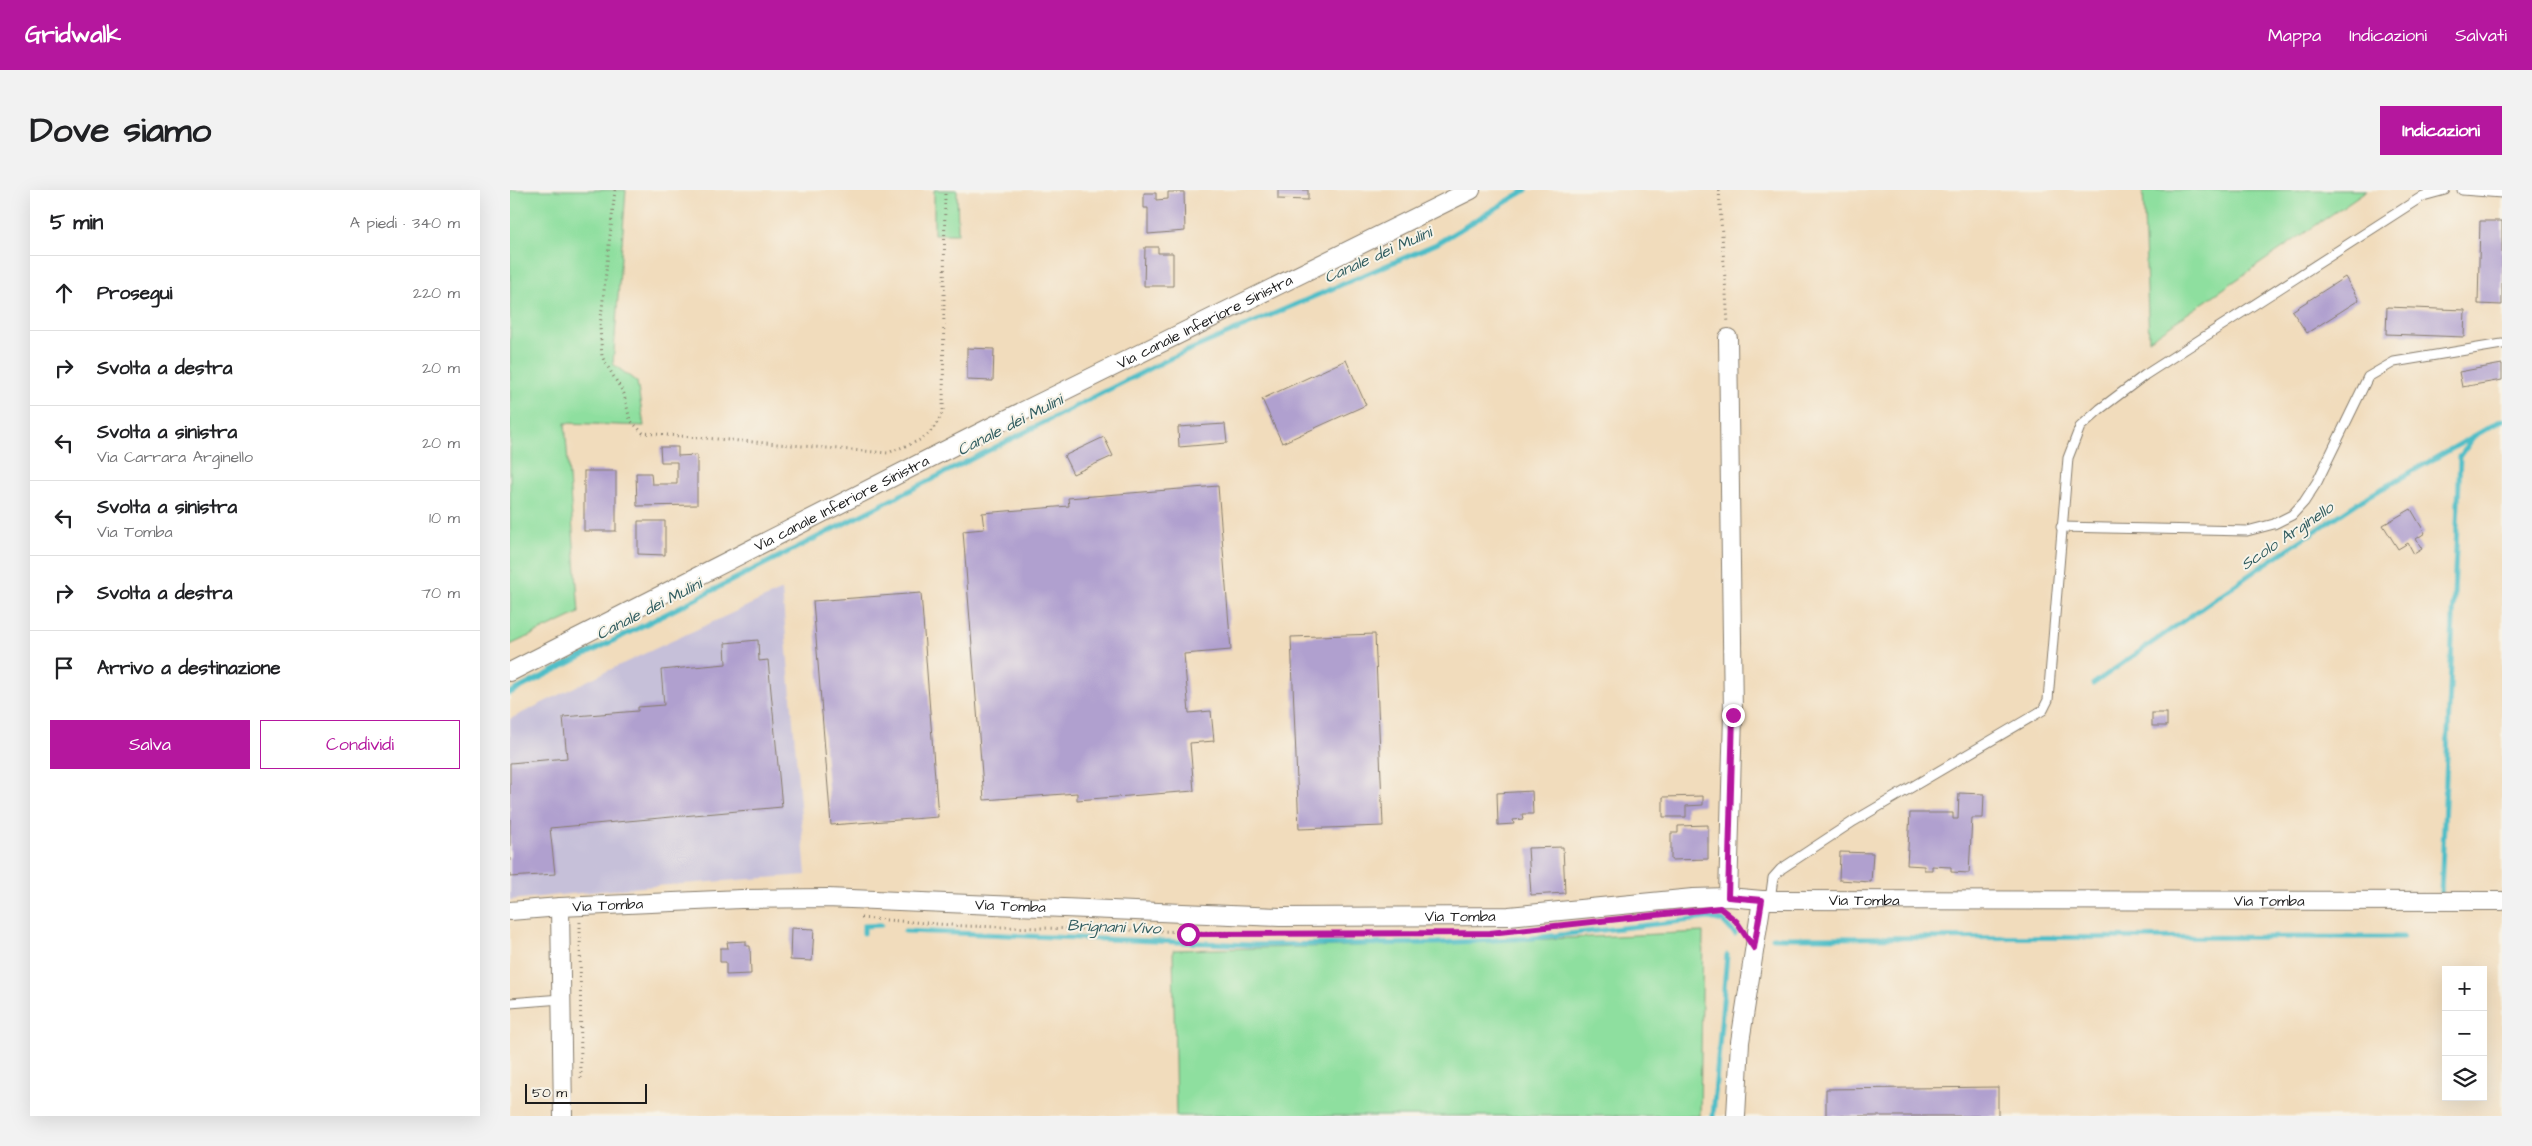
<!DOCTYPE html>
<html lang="it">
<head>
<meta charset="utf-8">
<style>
  body { margin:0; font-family:"Architects Daughter",sans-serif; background:#f2f2f2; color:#202124 }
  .controls { position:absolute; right:15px; bottom:15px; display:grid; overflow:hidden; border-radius:0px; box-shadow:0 5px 20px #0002 }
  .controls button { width:45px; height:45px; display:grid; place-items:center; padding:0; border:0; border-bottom:1px solid #e0e0e0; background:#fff; color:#202124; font:25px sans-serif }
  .scale { position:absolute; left:15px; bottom:12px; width:122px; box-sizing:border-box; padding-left:5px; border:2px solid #1c1c1c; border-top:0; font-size:14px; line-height:18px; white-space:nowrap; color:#1c1c1c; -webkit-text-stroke:4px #f7f3e8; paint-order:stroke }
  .stop { position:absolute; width:15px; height:15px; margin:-11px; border:4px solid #b5179e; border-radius:50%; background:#fff }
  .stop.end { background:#b5179e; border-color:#fff; box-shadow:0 1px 5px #0008 }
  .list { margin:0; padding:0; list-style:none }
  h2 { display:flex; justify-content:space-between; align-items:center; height:65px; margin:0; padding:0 20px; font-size:21px }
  h2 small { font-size:16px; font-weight:400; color:#757577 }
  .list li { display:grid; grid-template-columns:32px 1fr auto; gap:15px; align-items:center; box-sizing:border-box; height:75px; padding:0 20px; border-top:1px solid #e0e0e0 }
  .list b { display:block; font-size:19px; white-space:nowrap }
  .list p { margin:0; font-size:16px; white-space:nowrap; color:#757577 }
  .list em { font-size:16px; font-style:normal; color:#757577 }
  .actions { display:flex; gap:10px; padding:15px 20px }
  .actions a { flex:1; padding:11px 0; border:1px solid #b5179e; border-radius:0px; text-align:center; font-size:18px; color:#b5179e }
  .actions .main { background:#b5179e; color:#fff }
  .icon { flex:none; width:28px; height:28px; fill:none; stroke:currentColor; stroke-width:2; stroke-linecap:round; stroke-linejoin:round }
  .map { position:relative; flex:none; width:1992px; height:926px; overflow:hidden; border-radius:0px }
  header { display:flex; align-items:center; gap:30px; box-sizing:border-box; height:70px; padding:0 25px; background:#b5179e; color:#fff }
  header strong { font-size:24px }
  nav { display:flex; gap:28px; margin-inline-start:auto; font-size:18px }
  .intro { display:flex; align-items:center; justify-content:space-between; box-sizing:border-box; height:120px; padding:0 30px }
  h1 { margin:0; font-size:35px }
  .button { padding:12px 22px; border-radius:0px; background:#b5179e; color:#fff; font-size:18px; font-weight:700 }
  main { display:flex; gap:30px; padding:0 30px }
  aside { flex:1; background:#fff; border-radius:0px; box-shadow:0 5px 20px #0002 }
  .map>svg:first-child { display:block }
  .industrial { fill:#c6c0d9 }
  .green { fill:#8edf9f; stroke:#557e5e }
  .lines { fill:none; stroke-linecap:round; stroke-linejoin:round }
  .stream { stroke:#50bec7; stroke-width:5 }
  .building { fill:#b0a0cf }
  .lane-casing { stroke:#867c6c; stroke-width:11 }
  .street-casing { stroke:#867c6c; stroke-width:20 }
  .path { stroke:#867c6c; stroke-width:3; stroke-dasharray:1 4; stroke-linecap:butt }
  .lane { stroke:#fff; stroke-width:9 }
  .street { stroke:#fff; stroke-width:18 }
  .route { stroke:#b5179e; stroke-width:6 }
  .labels { text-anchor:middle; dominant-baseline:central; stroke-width:4; stroke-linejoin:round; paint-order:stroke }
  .street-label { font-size:15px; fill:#1c1c1c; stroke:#f7f3e8 }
  .water-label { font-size:16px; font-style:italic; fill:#315d60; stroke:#f7f3e8 }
</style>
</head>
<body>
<header>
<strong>Gridwalk</strong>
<nav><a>Mappa</a><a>Indicazioni</a><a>Salvati</a></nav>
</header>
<div class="intro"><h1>Dove siamo</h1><a class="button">Indicazioni</a></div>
<main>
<aside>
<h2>5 min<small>A piedi · 340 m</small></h2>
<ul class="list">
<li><svg class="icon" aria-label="ahead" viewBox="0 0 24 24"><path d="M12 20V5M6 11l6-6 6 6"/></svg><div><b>Prosegui</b></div><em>220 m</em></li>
<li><svg class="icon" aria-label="right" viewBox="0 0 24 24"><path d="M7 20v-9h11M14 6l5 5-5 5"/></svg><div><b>Svolta a destra</b></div><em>20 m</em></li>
<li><svg class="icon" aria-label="left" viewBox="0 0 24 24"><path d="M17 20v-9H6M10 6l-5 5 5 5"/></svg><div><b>Svolta a sinistra</b><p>Via Carrara Arginello</p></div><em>20 m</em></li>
<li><svg class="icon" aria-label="left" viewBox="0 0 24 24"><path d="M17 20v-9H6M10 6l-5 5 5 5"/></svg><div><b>Svolta a sinistra</b><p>Via Tomba</p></div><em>10 m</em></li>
<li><svg class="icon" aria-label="right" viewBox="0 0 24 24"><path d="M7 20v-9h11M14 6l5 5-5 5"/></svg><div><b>Svolta a destra</b></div><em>70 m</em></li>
<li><svg class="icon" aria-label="arrive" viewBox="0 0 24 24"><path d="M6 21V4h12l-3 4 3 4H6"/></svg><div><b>Arrivo a destinazione</b></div></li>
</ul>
<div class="actions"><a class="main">Salva</a><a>Condividi</a></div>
</aside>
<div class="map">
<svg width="1992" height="926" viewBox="0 0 1992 926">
  <rect width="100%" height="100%" fill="#f7f3e8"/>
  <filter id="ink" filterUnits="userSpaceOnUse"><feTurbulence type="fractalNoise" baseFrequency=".02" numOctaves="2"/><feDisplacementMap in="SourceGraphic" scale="10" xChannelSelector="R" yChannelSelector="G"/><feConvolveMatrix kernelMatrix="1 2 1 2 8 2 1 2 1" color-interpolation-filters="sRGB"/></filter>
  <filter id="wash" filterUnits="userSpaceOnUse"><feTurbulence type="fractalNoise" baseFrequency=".0096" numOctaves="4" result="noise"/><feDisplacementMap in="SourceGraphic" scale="20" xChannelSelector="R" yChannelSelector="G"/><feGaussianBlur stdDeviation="1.12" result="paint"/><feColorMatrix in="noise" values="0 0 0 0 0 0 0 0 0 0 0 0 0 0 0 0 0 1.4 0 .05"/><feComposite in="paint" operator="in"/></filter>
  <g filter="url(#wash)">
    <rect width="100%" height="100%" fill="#f1dcbc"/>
    <polygon class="industrial" points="272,400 296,685 132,697 0,710 0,529 97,481"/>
    <g class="green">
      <polygon points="0,0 116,0 103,174 127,192 134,236 55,233 69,423 0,455"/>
      <polygon points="424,0 447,0 448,44 424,44"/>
      <polygon points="1633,0 1857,0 1639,150"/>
      <polygon points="1193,742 1190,926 666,926 663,760 928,754"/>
    </g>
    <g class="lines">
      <g class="stream">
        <polyline points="1583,494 1749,378 1852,310 1992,230"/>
        <polyline points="0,503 661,168 926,54 1016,0"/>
        <polyline points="1931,703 1950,267 1963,248"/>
        <polyline points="395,741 743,755 927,753 1023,748 1199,728 1213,731 1225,744"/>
        <polyline points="354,743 354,736 371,735"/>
        <polyline points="1263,748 1893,747"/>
        <polyline points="1203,926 1217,765"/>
      </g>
    </g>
    <g id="blocks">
      <g class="building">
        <polygon points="768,0 798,0 798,10 768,9"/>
        <polygon points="658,2 674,2 675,41 638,44 638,18 634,18 634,3 646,3 646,10 658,9"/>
        <polygon points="1970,31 1992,31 1992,115 1968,114"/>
        <polygon points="635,57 648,57 648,63 663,63 663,96 634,96"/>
        <polygon points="1835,87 1849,110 1797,143 1782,121"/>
        <polygon points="1877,117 1955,120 1954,147 1876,144"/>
        <polygon points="457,158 484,159 483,191 457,190"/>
        <polygon points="836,170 856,215 772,253 752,209"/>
        <polygon points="1992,174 1992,190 1952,197 1949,182"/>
        <polygon points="715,234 717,253 669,257 668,237"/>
        <polygon points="594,247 603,266 563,284 554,266"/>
        <polygon points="150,257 168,257 168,266 187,265 187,315 127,316 126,283 141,283 142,294 167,294 167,272 151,272"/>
        <rect x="74" y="281" width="32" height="60"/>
        <polygon points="708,296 721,460 674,464 679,523 701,521 704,551 680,553 684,601 567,610 567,603 474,610 453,341 474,339 472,323 559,316 558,308"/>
        <polygon points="1901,319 1915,343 1906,349 1912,359 1904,364 1898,353 1888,359 1873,335"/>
        <polygon points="128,331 155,331 155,365 128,364"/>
        <polygon points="411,403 428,627 321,635 303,411"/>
        <polygon points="865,444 873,636 789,639 781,447"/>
        <polygon points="248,450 249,471 258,470 272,617 40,638 45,684 0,687 0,573 57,568 53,527 128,521 128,517 154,515 151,480 216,474 215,453"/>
        <rect x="1642" y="523" width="15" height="13"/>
        <polygon points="1022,601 1023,624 1012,624 1013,629 1003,630 1004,634 988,635 987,603"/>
        <polygon points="1449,603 1474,604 1473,628 1462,628 1459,683 1441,682 1441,677 1422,676 1422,680 1414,680 1414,676 1397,675 1400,623 1443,623 1443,629 1448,629"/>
        <polygon points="1193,606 1193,615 1176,616 1176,627 1153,627 1153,607"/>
        <polygon points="1198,635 1198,669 1161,670 1161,643 1168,643 1168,636"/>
        <polygon points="1053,657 1055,703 1021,705 1018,658"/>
        <polygon points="1330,662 1363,663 1361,692 1329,690"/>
        <polygon points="281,738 304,739 302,771 280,770"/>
        <polygon points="236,751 236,756 240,756 241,784 216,785 216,772 210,772 210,758 218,758 217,752"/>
        <polygon points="1488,897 1488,926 1316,926 1316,899"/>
      </g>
    </g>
  </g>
  <g filter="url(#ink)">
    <use href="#blocks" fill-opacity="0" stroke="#867c6c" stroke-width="1"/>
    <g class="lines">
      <defs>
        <g id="lane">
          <polyline points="1952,0 1992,3"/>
          <polyline points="1551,337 1737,341 1764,334 1782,325 1794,312 1807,292 1858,187 1884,172 1992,154"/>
          <polyline points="1260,710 1263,688 1271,679 1344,631 1533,520 1538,510 1558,268 1570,237 1590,219 1635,185 1913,6 1935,0"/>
          <polyline points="0,813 51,809"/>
        </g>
        <g id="street">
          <path id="s1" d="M0,482L481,237L961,0"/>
          <polyline points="1218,707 1223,525 1218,148"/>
          <polyline points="50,717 53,926"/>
          <path id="s2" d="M0,721L50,717L231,709L317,708L770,727L999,726L1183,708L1218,707L1252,710L1992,711"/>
          <polyline points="1226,926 1230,852 1252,710"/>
        </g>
      </defs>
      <use href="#lane" class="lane-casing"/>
      <use href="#street" class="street-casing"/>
      <g class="path">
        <path d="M105,0L90,137L92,167L114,204L120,230L133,243L378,263C407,250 419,253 433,221L435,0"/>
        <polyline points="1209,0 1218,134"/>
        <polyline points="1217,724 1232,739"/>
        <polyline points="351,728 454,736 724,743"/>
        <polyline points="70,732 71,890"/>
      </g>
      <use href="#lane" class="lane"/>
      <use href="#street" class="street"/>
    </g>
  </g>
  <g class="lines" filter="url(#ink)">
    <polyline class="route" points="678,744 980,743 1210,718 1226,731 1244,758 1252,710 1218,707 1223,525"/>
  </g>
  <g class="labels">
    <g class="street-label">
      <text stroke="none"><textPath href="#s1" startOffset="778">Via canale Inferiore Sinistra</textPath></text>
      <text stroke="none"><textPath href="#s1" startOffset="372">Via canale Inferiore Sinistra</textPath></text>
      <text stroke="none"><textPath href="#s2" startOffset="1356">Via Tomba</textPath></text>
      <text stroke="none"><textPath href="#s2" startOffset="1761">Via Tomba</textPath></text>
      <text stroke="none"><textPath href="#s2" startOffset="98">Via Tomba</textPath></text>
      <text stroke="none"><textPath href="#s2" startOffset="501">Via Tomba</textPath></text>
      <text stroke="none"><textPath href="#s2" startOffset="951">Via Tomba</textPath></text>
    </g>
    <g class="water-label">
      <text transform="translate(868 65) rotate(-24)">Canale dei Mulini</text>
      <text transform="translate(500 235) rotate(-27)">Canale dei Mulini</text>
      <text transform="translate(1777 346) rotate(-34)">Scolo Arginello</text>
      <text transform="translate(139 419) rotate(-27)">Canale dei Mulini</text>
      <text transform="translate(604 737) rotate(2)">Brignani Vivo</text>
    </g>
  </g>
</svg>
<div class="controls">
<button>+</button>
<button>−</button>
<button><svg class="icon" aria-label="layers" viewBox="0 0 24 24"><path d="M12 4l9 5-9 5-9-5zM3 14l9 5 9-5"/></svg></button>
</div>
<div class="scale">50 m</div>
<div class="stop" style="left:678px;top:744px"></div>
<div class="stop end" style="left:1223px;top:525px"></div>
</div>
</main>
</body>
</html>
